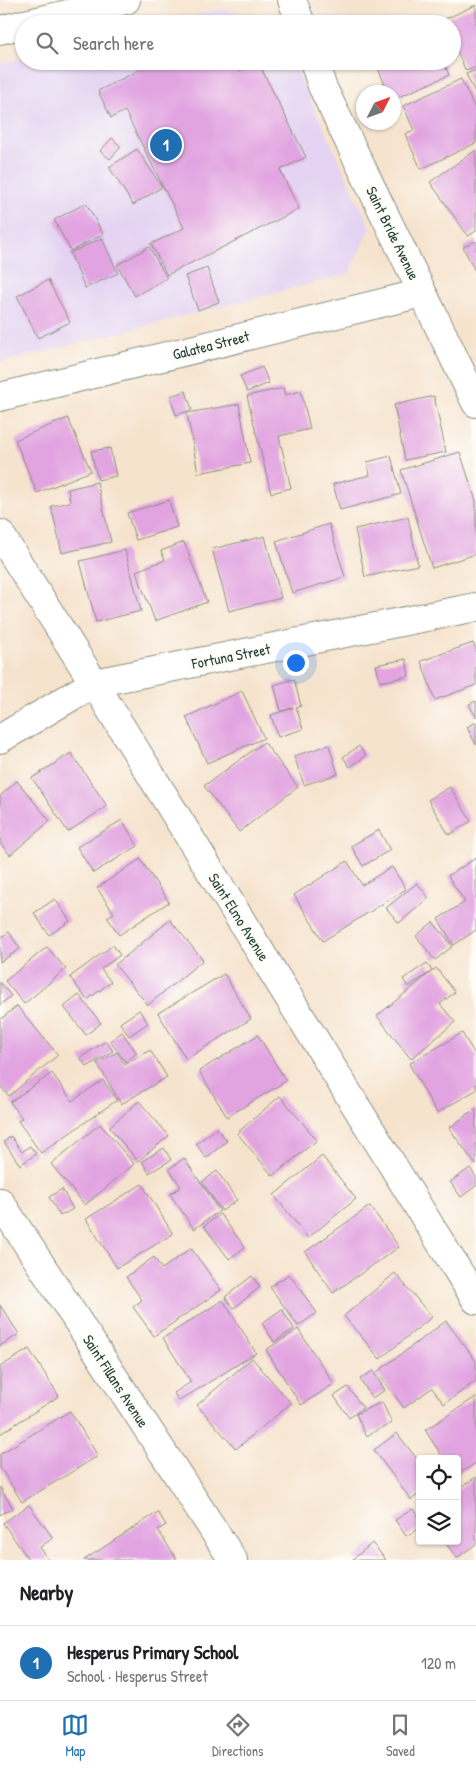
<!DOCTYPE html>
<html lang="en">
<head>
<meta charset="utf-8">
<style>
  body { margin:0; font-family:"Patrick Hand",sans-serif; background:#f6f6f6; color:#202124 }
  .controls { position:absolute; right:15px; bottom:15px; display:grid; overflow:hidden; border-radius:5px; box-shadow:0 1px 4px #0004 }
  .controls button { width:45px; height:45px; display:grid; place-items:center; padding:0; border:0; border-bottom:1px solid #e0e0e0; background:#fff; color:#202124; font:25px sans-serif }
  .compass { position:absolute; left:356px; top:85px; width:45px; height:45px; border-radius:50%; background:#fff; box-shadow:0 1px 4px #0004; rotate:48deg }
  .you { position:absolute; left:295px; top:662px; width:18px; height:18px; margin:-12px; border:4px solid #fff; border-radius:50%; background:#1a73e8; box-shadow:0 0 0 8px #1a73e833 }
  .badge { display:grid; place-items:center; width:32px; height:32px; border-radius:50%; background:#1f6fb2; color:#fff; font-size:16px; font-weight:700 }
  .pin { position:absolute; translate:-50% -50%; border:2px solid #fff; box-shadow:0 1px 5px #0006 }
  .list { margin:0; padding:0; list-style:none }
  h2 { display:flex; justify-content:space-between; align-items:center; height:65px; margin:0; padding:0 20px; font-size:21px }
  h2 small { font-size:16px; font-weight:400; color:#757577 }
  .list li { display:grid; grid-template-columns:32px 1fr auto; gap:15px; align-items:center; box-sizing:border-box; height:75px; padding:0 20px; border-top:1px solid #e0e0e0 }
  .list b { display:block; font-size:19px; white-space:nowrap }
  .list p { margin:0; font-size:16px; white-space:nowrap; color:#757577 }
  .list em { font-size:16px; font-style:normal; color:#757577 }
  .icon { flex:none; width:28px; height:28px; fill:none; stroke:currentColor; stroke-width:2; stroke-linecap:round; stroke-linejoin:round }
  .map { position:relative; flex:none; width:476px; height:1560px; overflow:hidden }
  .search { position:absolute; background:#fff; box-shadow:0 1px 4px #0004; left:15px; right:15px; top:15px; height:55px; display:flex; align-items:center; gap:12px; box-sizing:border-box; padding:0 18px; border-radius:28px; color:#757577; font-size:19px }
  .sheet { height:140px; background:#fff }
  nav { display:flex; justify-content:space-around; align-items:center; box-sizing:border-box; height:70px; border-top:1px solid #e0e0e0; background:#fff; font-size:14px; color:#757577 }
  nav a { display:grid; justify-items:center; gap:2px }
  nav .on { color:#1f6fb2 }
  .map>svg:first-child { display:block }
  .built { fill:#e4d3f2 }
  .building { fill:#e2a4e1 }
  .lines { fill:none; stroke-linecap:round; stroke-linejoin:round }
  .minor-casing { stroke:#8a9080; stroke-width:30 }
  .minor { stroke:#fff; stroke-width:28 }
  .labels { text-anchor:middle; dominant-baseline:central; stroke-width:4.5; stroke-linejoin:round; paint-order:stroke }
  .street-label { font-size:15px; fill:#1f3d34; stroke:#fdfcf7 }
</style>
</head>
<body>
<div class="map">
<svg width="476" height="1560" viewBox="0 0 476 1560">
  <rect width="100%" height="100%" fill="#fdfcf7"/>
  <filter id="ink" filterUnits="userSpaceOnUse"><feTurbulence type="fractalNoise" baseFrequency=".02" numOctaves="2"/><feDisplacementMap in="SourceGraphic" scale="10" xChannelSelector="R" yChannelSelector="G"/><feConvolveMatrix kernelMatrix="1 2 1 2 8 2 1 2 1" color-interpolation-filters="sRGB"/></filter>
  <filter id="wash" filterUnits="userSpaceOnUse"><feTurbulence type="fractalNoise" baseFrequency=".0096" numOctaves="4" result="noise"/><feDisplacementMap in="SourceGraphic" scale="20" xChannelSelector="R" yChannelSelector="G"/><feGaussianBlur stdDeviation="1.12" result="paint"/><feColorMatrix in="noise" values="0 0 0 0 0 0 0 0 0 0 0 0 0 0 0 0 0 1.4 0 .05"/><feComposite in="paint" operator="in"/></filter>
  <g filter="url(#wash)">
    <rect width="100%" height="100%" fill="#f6e3cd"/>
    <g class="built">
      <polygon points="222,9 273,24 160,24"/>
      <polygon points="24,58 24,61 292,61 370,227 349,274 0,363 0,64"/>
    </g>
    <g id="blocks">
      <g class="building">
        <polygon points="476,5 476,67 466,71 452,41 452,24 444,24 443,20"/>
        <polygon points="157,61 234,61 239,71 258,62 306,157 280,170 299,209 167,275 151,244 184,228 125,111 111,118 98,91"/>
        <polygon points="375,61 443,61 449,75 394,99 394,92 388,92"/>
        <polygon points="476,70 476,95 466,74"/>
        <polygon points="461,79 476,111 476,143 421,169 405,134 414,130 403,106"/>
        <polygon points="112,138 121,147 110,159 100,151"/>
        <polygon points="137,149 162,187 133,205 109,167"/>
        <polygon points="476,150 476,231 468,236 430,182"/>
        <polygon points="86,203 103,234 71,251 54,220"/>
        <polygon points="102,238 118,273 85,288 70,253"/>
        <polygon points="476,241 476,273 463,247"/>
        <polygon points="149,247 167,278 135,296 117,265"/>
        <polygon points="207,268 219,302 198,310 185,276"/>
        <polygon points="48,280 70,322 38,338 17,296"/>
        <polygon points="262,367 269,383 247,392 240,376"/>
        <polygon points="283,388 285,395 301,391 310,429 279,436 291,488 271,493 247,396"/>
        <polygon points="186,391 192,410 176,415 170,396"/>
        <polygon points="434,396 446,452 405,460 394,405"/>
        <polygon points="239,404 250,463 198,473 187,413"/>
        <polygon points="68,418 91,471 37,493 15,440"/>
        <polygon points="110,448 116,476 98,480 91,451"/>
        <polygon points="460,452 476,501 476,554 432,568 401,470"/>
        <polygon points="391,456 401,494 340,510 333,484 370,475 367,462"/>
        <polygon points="97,482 111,542 62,553 51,506 70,502 68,489"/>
        <polygon points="169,500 177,527 136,540 127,513"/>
        <polygon points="408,517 418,565 365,577 355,529"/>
        <polygon points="329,524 345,577 292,593 276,541"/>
        <polygon points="265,536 281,598 229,611 212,549"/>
        <polygon points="184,542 207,602 155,621 136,571 165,560 161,551"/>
        <polygon points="125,550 141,611 96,622 80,561"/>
        <polygon points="473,643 476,649 476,685 435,700 421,661"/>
        <polygon points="406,659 409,676 380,682 376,665"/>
        <polygon points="294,679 301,706 296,707 303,729 278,737 271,715 293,708 281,711 274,685"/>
        <polygon points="242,691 264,738 207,763 186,717"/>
        <polygon points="476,701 476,717 469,704"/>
        <polygon points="476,722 476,745 467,727"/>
        <polygon points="264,742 298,787 239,832 204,786"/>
        <polygon points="329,745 338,774 304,785 294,756"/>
        <polygon points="359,746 366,756 350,767 343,757"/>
        <polygon points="71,753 107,806 68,832 32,778"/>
        <polygon points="17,781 50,821 10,855 0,843 0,796"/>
        <polygon points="450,787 471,821 449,835 428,800"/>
        <polygon points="122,820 138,846 93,873 77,847"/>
        <polygon points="379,830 390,850 363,866 351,846"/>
        <polygon points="476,858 476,930 454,945 438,919 465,902 448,876"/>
        <polygon points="140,859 169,902 119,935 107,917 114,913 97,888"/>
        <polygon points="347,861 362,885 392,867 406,889 323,941 294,895"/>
        <polygon points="417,883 429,898 399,923 386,908"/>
        <polygon points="55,899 70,921 49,935 34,913"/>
        <polygon points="170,920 203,960 148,1005 115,965"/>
        <polygon points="433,922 453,946 435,960 416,936"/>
        <polygon points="9,932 20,949 0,962 0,938"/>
        <polygon points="113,945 120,955 101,969 111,982 87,1000 70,977"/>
        <polygon points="47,947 66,969 24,1004 5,981"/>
        <polygon points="427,963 432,971 408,987 403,979"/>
        <polygon points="436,968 455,992 440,1004 455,1022 411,1059 377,1016"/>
        <polygon points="224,974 251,1019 186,1059 158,1013"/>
        <polygon points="0,982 11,996 0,1005"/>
        <polygon points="79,995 101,1023 86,1035 64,1007"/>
        <polygon points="17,1006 58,1055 9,1096 0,1086 0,1020"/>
        <polygon points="139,1010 148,1023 129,1036 120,1023"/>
        <polygon points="122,1032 137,1053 126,1062 110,1041"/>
        <polygon points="462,1033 476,1056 476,1090 437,1113 409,1064"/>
        <polygon points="258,1035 286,1081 227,1117 199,1071"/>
        <polygon points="106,1041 113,1051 87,1067 80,1058"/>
        <polygon points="150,1050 167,1077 121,1104 97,1063 117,1052 125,1065"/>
        <polygon points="52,1073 72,1101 103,1080 117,1100 41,1153 18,1121 22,1118 10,1102"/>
        <polygon points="280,1096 317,1140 273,1176 237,1133"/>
        <polygon points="139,1101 169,1136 138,1161 109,1127"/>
        <polygon points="476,1108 476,1165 449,1128"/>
        <polygon points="100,1124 134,1164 85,1205 51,1164"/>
        <polygon points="217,1128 227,1141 206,1158 196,1144"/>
        <polygon points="11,1136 22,1152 30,1146 36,1154 20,1165 4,1142"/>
        <polygon points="164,1148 171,1160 149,1173 142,1161"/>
        <polygon points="322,1156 356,1199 308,1238 274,1195"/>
        <polygon points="184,1158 220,1211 194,1229 170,1194 181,1187 169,1169"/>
        <polygon points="470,1168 476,1177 476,1186 461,1197 450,1182"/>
        <polygon points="217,1171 237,1200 222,1211 202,1182"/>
        <polygon points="142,1184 173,1234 117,1268 86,1219"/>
        <polygon points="62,1189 73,1209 60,1216 49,1197"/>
        <polygon points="370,1206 399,1247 333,1293 305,1252"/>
        <polygon points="220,1214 245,1247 229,1259 204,1226"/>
        <polygon points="191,1248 221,1290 154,1336 133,1307 142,1300 126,1277 154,1257 162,1269"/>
        <polygon points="395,1273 432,1317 380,1359 344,1316"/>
        <polygon points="289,1274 317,1313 298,1326 270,1287"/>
        <polygon points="252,1276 260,1287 234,1308 225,1297"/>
        <polygon points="223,1300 256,1353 179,1401 174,1393 191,1382 163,1338"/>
        <polygon points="0,1305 19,1334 0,1346"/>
        <polygon points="282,1309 294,1329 274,1342 262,1323"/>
        <polygon points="446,1321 476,1361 476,1381 444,1404 432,1388 404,1408 377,1372"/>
        <polygon points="298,1329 334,1384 301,1405 266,1350"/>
        <polygon points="29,1349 59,1396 0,1434 0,1367"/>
        <polygon points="252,1358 291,1403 236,1449 197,1405"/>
        <polygon points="373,1371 385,1390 372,1398 360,1379"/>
        <polygon points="348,1387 363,1408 349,1418 334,1396"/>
        <polygon points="476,1397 476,1463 457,1475 457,1459 437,1459 442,1456 425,1430"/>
        <polygon points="382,1402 392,1423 366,1436 356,1414"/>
        <polygon points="70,1411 98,1456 22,1502 0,1467 0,1454"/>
        <polygon points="397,1433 420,1463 420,1493 411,1500 374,1450"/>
        <polygon points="476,1477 476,1544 457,1558 444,1541 457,1541 457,1490"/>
        <polygon points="0,1487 13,1508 0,1515"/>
        <polygon points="29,1505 53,1538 40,1547 49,1560 29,1560 3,1523"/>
        <polygon points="413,1509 420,1518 420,1528 406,1536 395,1520"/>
        <polygon points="158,1512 166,1525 158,1530 177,1560 84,1560"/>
        <polygon points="372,1543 386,1560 352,1560"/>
      </g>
    </g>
  </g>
  <g filter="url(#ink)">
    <use href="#blocks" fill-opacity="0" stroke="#8a9080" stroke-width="1"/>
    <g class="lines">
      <defs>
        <g id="minor">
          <polyline points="292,0 301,24"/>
          <polyline points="25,24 126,0"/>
          <polyline points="0,30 24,24"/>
          <polyline points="314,61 322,86 476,403"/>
          <polyline points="0,397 422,293"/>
          <polyline points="0,534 94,683 476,1300"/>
          <polyline points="0,739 94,683 476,607"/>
          <polyline points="0,1202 233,1560"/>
        </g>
      </defs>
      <use href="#minor" class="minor-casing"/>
      <use href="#minor" class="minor"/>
    </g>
  </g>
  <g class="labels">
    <g class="street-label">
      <text transform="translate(393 233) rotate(64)">Saint Bride Avenue</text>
      <text transform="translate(211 345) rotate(-14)">Galatea Street</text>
      <text transform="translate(231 656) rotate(-11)">Fortuna Street</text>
      <text transform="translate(239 917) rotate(58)">Saint Elmo Avenue</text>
      <text transform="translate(116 1381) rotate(57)">Saint Fillans Avenue</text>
    </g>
  </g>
</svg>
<div class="controls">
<button><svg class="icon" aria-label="locate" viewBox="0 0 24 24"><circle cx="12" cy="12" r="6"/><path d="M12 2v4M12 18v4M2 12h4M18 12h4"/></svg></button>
<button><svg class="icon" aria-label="layers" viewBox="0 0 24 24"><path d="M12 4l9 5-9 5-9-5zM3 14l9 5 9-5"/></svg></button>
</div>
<svg class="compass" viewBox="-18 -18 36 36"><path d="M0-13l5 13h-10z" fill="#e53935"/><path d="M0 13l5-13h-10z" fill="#757577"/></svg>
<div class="you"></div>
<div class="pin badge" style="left:166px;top:145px">1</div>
<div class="search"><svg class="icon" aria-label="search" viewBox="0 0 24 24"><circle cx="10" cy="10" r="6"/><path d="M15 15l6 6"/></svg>Search here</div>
</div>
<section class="sheet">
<h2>Nearby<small></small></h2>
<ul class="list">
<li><span class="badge">1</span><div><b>Hesperus Primary School</b><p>School · Hesperus Street</p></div><em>120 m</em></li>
</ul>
</section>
<nav>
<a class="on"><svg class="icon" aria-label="map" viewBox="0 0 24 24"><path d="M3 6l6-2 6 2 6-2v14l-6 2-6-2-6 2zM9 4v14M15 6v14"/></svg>Map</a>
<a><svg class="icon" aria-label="directions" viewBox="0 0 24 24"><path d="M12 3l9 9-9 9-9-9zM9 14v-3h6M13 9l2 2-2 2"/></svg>Directions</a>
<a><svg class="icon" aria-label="saved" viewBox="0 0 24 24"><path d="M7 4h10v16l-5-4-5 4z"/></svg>Saved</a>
</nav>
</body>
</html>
